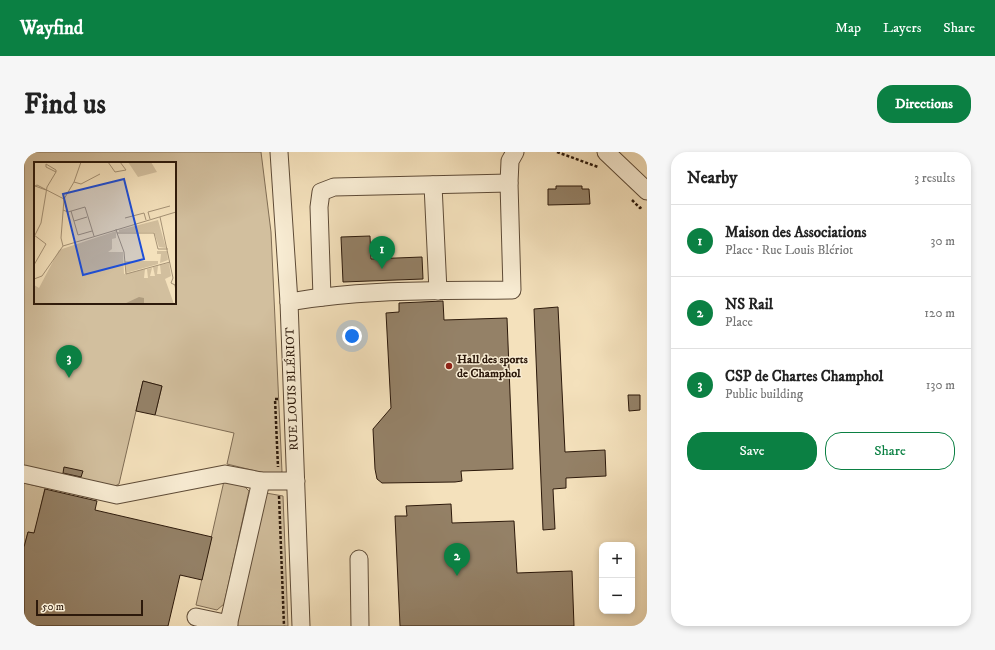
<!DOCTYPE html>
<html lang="en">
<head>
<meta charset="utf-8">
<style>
  body { margin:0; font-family:"IM FELL DW Pica",serif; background:#f6f6f6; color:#222 }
  .controls { position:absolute; right:12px; bottom:12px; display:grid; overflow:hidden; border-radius:8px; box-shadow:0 2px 6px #0003 }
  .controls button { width:36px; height:36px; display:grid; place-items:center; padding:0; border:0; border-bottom:1px solid #e0e0e0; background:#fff; color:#222; font:20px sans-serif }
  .scale { position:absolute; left:12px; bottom:10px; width:107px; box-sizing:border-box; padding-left:4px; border:2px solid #2c190b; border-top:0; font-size:11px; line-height:14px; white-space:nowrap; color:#2c190b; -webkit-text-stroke:3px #f8ecd3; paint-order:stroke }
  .you { position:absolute; left:328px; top:184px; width:14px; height:14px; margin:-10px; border:3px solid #fff; border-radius:50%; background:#1a73e8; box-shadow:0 0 0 6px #1a73e833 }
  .badge { display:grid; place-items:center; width:26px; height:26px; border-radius:50%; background:#0b8043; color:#fff; font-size:13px; font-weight:700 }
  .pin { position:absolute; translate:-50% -33px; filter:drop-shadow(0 1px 2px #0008) }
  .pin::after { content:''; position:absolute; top:21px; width:14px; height:12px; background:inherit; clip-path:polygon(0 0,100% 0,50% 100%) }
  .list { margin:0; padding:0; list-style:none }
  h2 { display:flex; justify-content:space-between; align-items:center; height:52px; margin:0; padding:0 16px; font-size:17px }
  h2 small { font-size:13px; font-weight:400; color:#767676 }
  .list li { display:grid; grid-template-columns:26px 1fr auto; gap:12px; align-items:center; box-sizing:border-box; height:72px; padding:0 16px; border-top:1px solid #e0e0e0 }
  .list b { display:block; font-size:15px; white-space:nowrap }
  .list p { margin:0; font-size:13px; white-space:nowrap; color:#767676 }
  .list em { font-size:13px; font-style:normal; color:#767676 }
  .actions { display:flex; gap:8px; padding:12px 16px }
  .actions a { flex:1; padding:9px 0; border:1px solid #0b8043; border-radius:16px; text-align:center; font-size:14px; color:#0b8043 }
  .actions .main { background:#0b8043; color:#fff }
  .map { position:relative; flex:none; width:623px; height:474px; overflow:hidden; border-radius:16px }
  header { display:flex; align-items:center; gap:24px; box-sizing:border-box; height:56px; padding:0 20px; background:#0b8043; color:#fff }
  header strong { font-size:19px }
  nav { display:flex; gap:22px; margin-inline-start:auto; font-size:14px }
  .intro { display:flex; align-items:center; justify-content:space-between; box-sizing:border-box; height:96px; padding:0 24px }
  h1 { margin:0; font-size:28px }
  .button { padding:10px 18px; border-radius:16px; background:#0b8043; color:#fff; font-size:14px; font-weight:700 }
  main { display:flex; gap:24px; padding:0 24px }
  aside { flex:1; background:#fff; border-radius:16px; box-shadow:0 2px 6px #0003 }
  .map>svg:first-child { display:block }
  .green { fill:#d2bf9e; stroke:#7f6c54; fill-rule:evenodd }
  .building { fill:#948167; stroke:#2c190b }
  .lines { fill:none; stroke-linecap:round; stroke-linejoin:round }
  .minor-casing { stroke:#5e4b37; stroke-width:19 }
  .path { stroke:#2c190b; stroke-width:2.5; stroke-dasharray:3 2; stroke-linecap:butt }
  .minor { stroke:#f8ecd3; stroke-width:17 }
  .poi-dot { fill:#8f2418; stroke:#f8ecd3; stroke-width:1.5 }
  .labels { text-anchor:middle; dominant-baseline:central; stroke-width:3; stroke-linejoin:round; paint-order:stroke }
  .poi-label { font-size:12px; font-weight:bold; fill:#2c190b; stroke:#f8ecd3; text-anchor:start }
  .street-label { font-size:12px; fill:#2c190b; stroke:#f8ecd3 }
  .inset-road { fill:none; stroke:#a49175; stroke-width:1 }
  .view { fill:#1d4ed8; fill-opacity:0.15; stroke:#1d4ed8; stroke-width:2 }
  .inset-edge { fill:none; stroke:#2c190b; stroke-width:2 }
</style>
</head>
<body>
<header>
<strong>Wayfind</strong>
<nav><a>Map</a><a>Layers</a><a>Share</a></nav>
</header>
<div class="intro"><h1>Find us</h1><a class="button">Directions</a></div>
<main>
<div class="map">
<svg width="623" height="474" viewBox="0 0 623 474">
  <rect width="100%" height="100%" fill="#f4e1bc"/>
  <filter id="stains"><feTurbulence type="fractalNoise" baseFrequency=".005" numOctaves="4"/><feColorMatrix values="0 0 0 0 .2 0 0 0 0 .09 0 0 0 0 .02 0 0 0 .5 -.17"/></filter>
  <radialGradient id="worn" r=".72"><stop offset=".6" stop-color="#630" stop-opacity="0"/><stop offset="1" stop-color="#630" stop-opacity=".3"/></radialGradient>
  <g class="green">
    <path d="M0,0H237L247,80L258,320L248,323L203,312L210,281L131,263L138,234L119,229L95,332L89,335L0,314ZM11,11H151V151H11Z"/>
    <polygon points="200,329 221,335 225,339 200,452 193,458 172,453"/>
    <polygon points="0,331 21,336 15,362 13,382 4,380 0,395"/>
    <polygon points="242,341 259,344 264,474 211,474"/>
  </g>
  <g class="building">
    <polygon points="532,34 558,34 558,37 565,37 566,52 524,53 524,37 532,37"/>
    <polygon points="346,84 347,107 398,105 399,127 319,130 317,85"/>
    <polygon points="419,149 420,168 483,166 489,317 437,319 438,329 431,330 358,331 353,327 351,317 349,277 367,256 362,161 375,160 375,151"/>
    <polygon points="534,155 541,300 581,298 582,324 542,326 542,336 529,337 531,377 519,378 510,157"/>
    <polygon points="119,229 138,234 131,263 112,259"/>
    <polygon points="604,243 616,243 616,258 605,259"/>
    <polygon points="40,315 59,319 57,325 39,321"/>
    <polygon points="21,337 73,349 71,358 188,385 178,428 156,423 144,474 0,474 0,395 4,380 10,381"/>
    <polygon points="427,352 428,371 490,369 493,421 548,419 550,474 376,474 371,364 383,364 382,354"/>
  </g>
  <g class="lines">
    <defs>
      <g id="minor">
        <polyline points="255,0 265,150 277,474"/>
        <polyline points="582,0 623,39"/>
        <polyline points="409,33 414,139"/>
        <polyline points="298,145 295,55 297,40 310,35 485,31"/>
        <path d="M265,150C338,137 414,139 488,138L485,31L486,9L491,0"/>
        <polyline points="0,322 93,343 201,322 237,329"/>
        <polyline points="335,407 336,474"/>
        <polyline points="172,465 205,472"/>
        <polyline points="204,474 237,329 272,329"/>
      </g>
    </defs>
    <use href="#minor" class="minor-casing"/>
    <g class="path">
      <polyline points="533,0 574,15"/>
      <polyline points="608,48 616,56 619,54"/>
      <polyline points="254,247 251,247 254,315"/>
      <polyline points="255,344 260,474"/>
    </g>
    <use href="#minor" class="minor"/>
  </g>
  <circle class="poi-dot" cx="425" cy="214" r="4"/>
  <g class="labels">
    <g class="poi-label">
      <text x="433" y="207">Hall des sports<tspan x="433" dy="14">de Champhol</tspan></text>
    </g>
    <g class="street-label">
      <text transform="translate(268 237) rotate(-92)">RUE LOUIS BLÉRIOT</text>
    </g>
  </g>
  <g transform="translate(10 10)">
    <rect width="142" height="142" fill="#f4e1bc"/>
    <path d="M94,0H117L123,10L104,15ZM124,58L132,86L125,85L120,70H85V68ZM82,69V76L78,77V87L74,90H89L90,112L111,107L110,116H114L113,107L118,106L116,114H121L119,105L124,104L123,112H127L126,103L135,101L137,114L131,117L140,142H0V123L5,126L25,88ZM123,89H133L134,98L126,101L127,92H123ZM91,99H124V102L92,111Z" fill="#d2bf9e"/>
    <path d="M105,135L110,136V142H90Z" fill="#b09d80"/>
    <path class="inset-road" d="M74,0L81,10L92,8L86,0M12,2L22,8V10L12,5ZM40,20L47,22L66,12M12,28L1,24L3,23L30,37M29,48L34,50L51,45L60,74M37,49L44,73L58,69M126,55L139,116L137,121L141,123L142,129M91,56L110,51L112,58M116,57L114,50L136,44M40,59L53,55M82,67L83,71H120L124,87H134M83,71L90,90L92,112L136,100M1,73L7,61L13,25L22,10M29,84L27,76L30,37L40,20L47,0M0,103L12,82L0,73M0,117L8,114L29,84L142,50"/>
    <path class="view" d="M90,17L110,97L49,113L29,32Z"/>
    <rect width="142" height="142" class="inset-edge"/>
  </g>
  <rect width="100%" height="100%" filter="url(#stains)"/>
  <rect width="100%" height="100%" fill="url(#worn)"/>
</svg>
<div class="controls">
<button>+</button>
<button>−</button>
</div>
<div class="scale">50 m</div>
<div class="you"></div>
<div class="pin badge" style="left:358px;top:117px">1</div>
<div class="pin badge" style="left:433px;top:424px">2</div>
<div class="pin badge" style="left:45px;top:226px">3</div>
</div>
<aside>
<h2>Nearby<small>3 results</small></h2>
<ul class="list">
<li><span class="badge">1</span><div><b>Maison des Associations</b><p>Place · Rue Louis Blériot</p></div><em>30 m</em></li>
<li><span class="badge">2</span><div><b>NS Rail</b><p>Place</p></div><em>120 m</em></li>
<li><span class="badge">3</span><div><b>CSP de Chartes Champhol</b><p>Public building</p></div><em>130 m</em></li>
</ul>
<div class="actions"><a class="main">Save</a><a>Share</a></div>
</aside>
</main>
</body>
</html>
